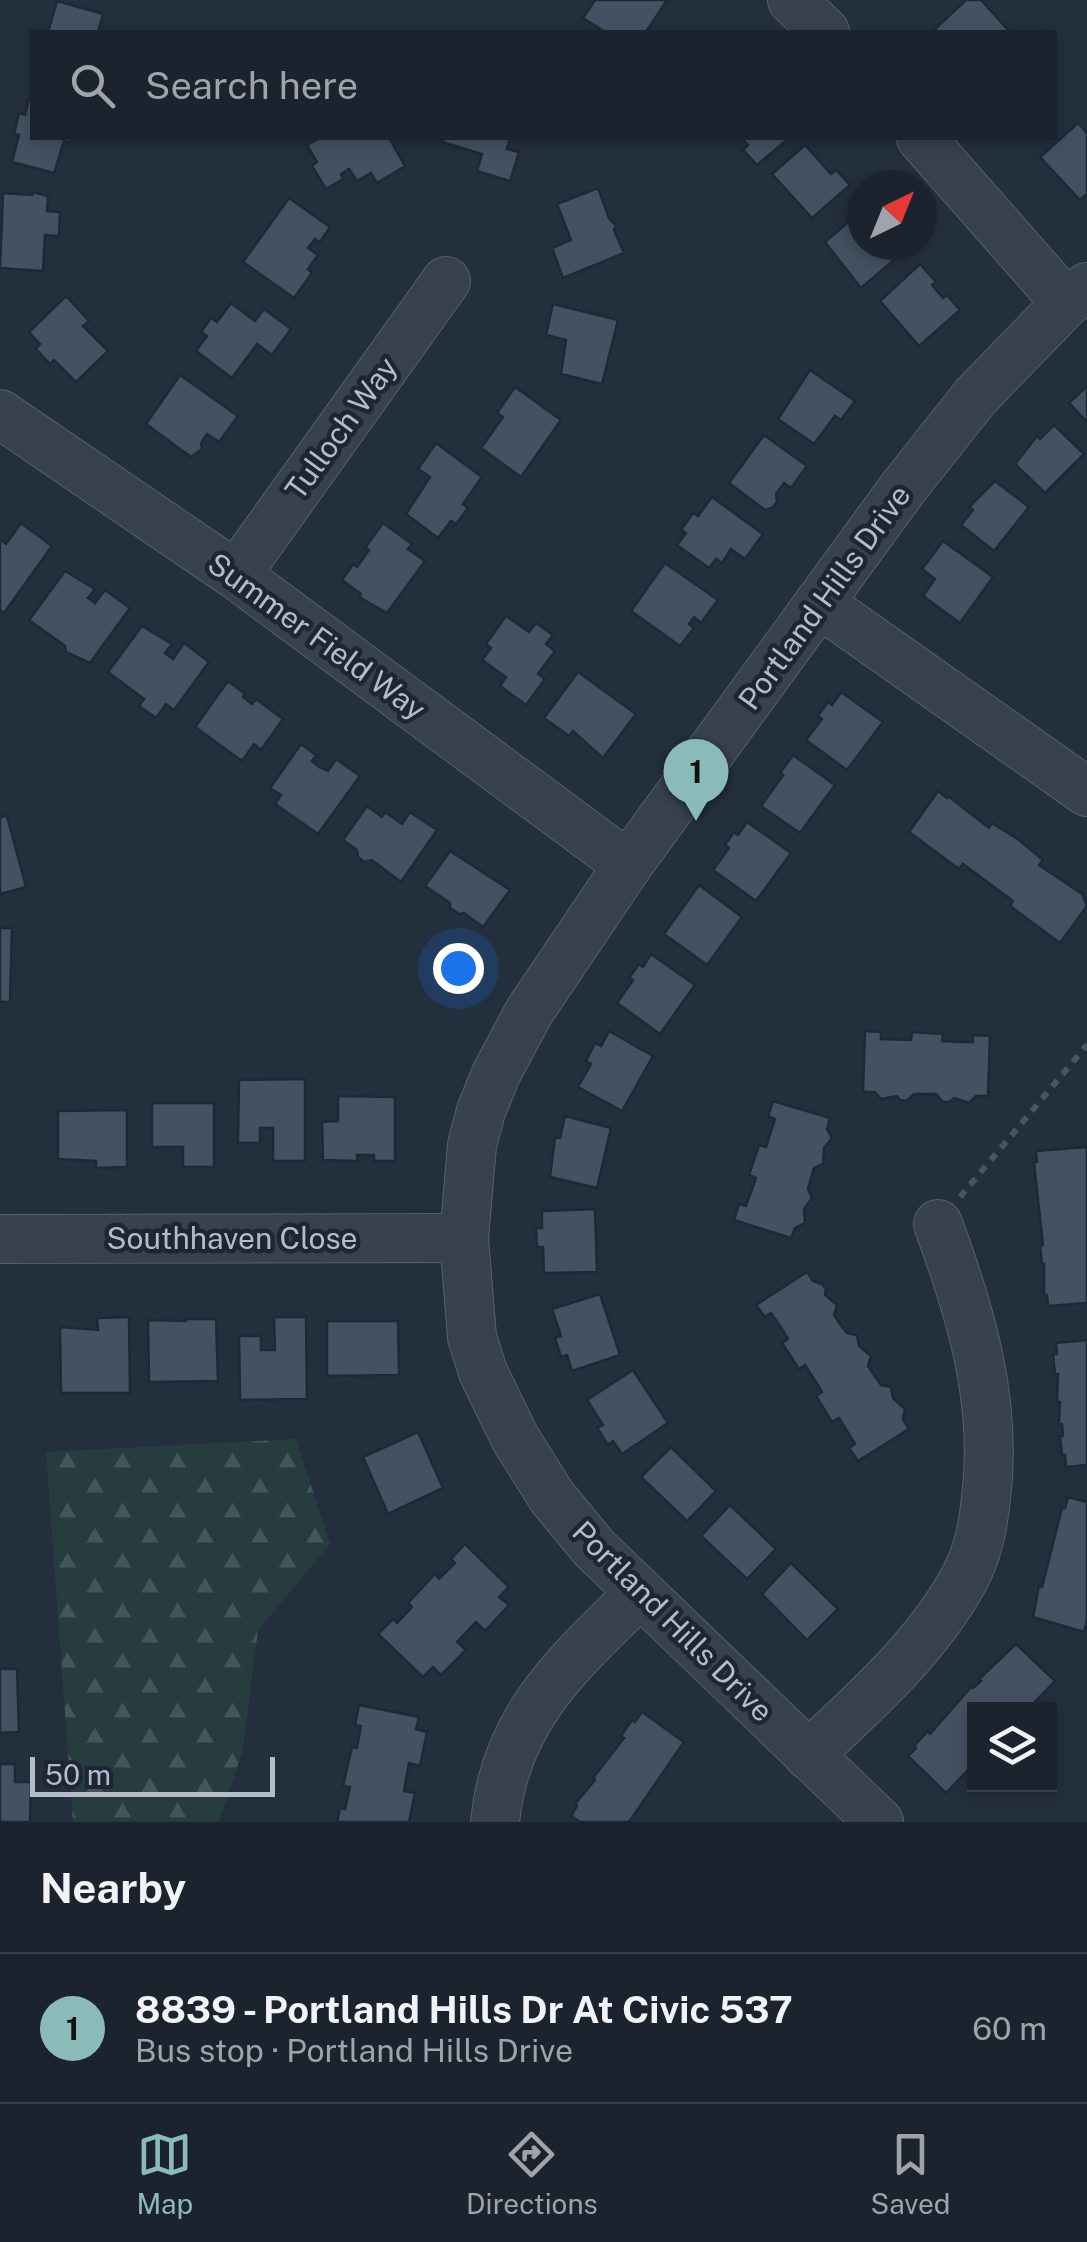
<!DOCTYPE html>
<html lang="en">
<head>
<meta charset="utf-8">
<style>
  body { margin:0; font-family:"Public Sans",sans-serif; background:#282f3a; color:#f1f3f6 }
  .controls { position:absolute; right:30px; bottom:30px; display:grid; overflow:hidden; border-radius:0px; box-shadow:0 5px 15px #0003 }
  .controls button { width:90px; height:90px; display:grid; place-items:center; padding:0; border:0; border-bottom:2px solid #39404a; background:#1b232e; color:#f1f3f6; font:50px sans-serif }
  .compass { position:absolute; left:847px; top:170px; width:90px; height:90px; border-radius:50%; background:#1b232e; box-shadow:0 5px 15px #0003; rotate:43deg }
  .scale { position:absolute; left:30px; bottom:25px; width:245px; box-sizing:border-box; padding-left:10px; border:5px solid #b4bcc9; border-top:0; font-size:28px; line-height:35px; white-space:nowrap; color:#b4bcc9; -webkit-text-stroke:8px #1d2633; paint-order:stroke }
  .you { position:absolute; left:458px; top:968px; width:35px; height:35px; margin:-25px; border:8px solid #fff; border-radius:50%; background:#1a73e8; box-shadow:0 0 0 15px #1a73e833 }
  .badge { display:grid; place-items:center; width:65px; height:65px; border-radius:50%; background:#8bbbb9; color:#111; font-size:32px; font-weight:700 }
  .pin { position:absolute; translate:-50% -82px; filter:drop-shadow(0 2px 5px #0008) }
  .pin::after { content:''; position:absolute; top:52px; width:35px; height:30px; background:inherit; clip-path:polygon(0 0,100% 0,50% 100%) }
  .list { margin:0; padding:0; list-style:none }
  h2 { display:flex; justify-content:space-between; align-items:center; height:130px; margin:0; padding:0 40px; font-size:42px }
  h2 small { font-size:32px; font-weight:400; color:#a0a4aa }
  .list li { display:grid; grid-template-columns:65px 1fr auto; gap:30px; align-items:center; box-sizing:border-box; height:150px; padding:0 40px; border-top:2px solid #39404a }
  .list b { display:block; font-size:38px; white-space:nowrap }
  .list p { margin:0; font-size:32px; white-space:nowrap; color:#a0a4aa }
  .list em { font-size:32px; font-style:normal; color:#a0a4aa }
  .icon { flex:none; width:55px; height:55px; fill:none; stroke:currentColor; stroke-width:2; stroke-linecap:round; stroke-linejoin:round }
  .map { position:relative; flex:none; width:1087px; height:1822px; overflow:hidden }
  .search { position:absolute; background:#1b232e; box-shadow:0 5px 15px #0003; left:30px; right:30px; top:30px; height:110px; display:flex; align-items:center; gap:25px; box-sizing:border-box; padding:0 35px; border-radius:0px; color:#a0a4aa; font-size:38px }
  .sheet { height:280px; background:#1b232e }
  nav { display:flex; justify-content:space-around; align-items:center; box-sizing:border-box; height:140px; border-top:2px solid #39404a; background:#1b232e; font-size:28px; color:#a0a4aa }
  nav a { display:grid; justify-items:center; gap:5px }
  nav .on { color:#8bbbb9 }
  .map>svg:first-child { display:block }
  .forest { fill:url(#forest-firs) }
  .building { fill:#455162; stroke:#1f2835; stroke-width:2.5 }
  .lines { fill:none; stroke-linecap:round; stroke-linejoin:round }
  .minor-casing { stroke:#565f6c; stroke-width:50 }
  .path { stroke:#44595c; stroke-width:6; stroke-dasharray:8 8; stroke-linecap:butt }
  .minor { stroke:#38414e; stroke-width:48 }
  .labels { text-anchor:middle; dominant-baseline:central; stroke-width:9; stroke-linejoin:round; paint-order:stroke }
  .street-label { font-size:30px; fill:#b4bcc9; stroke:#1d2633 }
</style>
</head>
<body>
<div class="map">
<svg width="1087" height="1822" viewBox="0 0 1087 1822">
  <defs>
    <pattern id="forest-firs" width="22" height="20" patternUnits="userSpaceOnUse" patternTransform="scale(2.5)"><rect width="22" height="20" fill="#263c3f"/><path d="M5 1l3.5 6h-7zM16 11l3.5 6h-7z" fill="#435659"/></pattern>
  </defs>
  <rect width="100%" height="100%" fill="#242f3e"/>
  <polygon class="forest" points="296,1439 330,1544 258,1630 243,1749 219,1822 73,1822 46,1452"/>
  <g class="building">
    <polygon points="595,0 667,0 646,32 605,32 583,18"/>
    <polygon points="966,0 981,0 1010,32 938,32 935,29"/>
    <polygon points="57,1 103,14 98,32 48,32"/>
    <polygon points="29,99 32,100 32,138 71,138 69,143 64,141 54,173 12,162 19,135 14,134 19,113 25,115"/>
    <polygon points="1078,123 1087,133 1087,194 1080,200 1040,157"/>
    <polygon points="320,138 389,138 405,166 377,183 371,173 357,181 349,169 341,174 343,179 326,189 312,166 317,162 307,145"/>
    <polygon points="444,138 510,138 507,149 519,152 510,181 477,171 482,154 442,142"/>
    <polygon points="741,138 789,138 757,165 743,150 748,145"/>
    <polygon points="805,145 831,174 836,170 850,185 812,218 772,174"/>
    <polygon points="598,188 609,218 616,226 614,230 624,253 563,278 552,248 571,240 557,204"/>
    <polygon points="32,192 48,196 47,211 60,212 59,236 45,235 43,271 0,268 3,193 32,195"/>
    <polygon points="289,198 330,227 320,242 315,239 308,248 318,255 308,269 312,273 294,298 243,262"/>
    <polygon points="862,210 862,245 891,245 900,255 861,288 825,242"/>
    <polygon points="920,264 936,282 932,285 943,298 947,295 960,310 919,346 880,301"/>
    <polygon points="66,296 89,321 83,326 108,351 76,382 54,360 50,364 36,349 40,344 29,332"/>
    <polygon points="231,303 255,321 264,309 291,329 272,355 257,344 232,378 196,351 207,336 201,332 211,318 217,322"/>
    <polygon points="553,304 618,320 602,384 561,374 566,340 546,335"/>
    <polygon points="810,370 855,401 841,420 835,416 814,444 778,419"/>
    <polygon points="180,375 238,416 219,442 207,434 201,443 202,449 191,457 146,424"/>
    <polygon points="1087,386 1087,422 1069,403"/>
    <polygon points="515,387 561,420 521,477 481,448 503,417 497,413"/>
    <polygon points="1054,425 1084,454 1045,493 1015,464 1037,436 1040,439"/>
    <polygon points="764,435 807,466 791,488 784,483 776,494 777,502 772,508 765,510 729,483"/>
    <polygon points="436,443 482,477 463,504 468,508 456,524 451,521 438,538 406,514 430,477 418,469"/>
    <polygon points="995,481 1029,507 994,551 961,525 973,510 969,507"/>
    <polygon points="712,497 763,534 745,559 731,549 722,563 716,559 709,568 677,545 686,533 681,530 693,513 698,516"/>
    <polygon points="21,523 52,546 4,613 0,610 0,539 6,544"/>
    <polygon points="383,523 412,544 408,549 425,561 387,613 359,597 361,594 342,580 353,564 357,567 369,550 365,548"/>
    <polygon points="943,541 993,577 960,623 923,596 935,579 922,569"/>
    <polygon points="665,563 718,600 701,623 694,617 689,624 694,628 680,646 631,611"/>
    <polygon points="65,571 95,589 88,598 95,603 105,590 130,608 90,663 66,652 65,646 29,620"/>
    <polygon points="506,616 529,632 536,623 553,635 546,644 555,651 538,674 545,679 526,705 500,686 506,677 482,660 491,648 486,644"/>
    <polygon points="142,626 172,644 165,653 173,659 184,643 209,662 174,710 166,704 156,718 139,706 144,699 108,672"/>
    <polygon points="578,672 636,714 603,758 573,731 569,736 544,718"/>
    <polygon points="228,681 245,694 243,697 252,704 256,699 283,719 261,750 254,744 242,761 195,727"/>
    <polygon points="841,692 883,722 847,770 806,740 822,719 818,716 828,702 832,705"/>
    <polygon points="301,744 316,755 312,761 319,767 328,771 336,759 360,776 318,834 275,804 281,795 270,788"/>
    <polygon points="793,755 835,785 800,833 761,806 783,775 780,773"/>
    <polygon points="938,791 947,798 948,796 989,828 992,823 1019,840 1043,860 1039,865 1082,894 1087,906 1060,943 1010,906 1013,901 963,864 959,869 909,832"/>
    <polygon points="367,806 382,817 385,812 402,824 410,812 437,830 401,882 372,860 364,862 358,857 357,850 343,840"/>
    <polygon points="7,816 26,887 0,894 0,817"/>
    <polygon points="747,822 791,853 756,901 713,870 729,848 725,845 734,832 738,835"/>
    <polygon points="450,851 510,890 483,927 464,913 459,914 450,908 450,903 425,886"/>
    <polygon points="699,885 742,917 707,965 664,934"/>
    <polygon points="0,928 12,928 10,1002 0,1002"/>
    <polygon points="651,954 695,985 660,1034 617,1003 633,980 629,978 639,964 643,967"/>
    <polygon points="609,1031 653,1056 622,1111 578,1087 591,1064 586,1061 595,1043 601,1046"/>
    <polygon points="865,1031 881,1032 881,1039 911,1040 912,1032 943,1034 942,1041 958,1042 973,1042 973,1035 990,1036 988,1096 976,1096 969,1103 954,1098 949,1102 943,1102 936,1094 914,1094 907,1101 900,1100 897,1096 881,1099 875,1092 863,1092"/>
    <polygon points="305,1079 305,1161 273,1161 273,1128 260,1128 260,1143 238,1143 239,1080"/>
    <polygon points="338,1096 395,1097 395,1161 374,1161 374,1155 357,1155 357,1161 323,1160 322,1122 338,1121"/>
    <polygon points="773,1101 830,1118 827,1129 832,1138 824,1148 823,1164 814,1168 808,1189 812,1198 804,1209 805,1223 795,1228 791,1238 734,1220 739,1204 746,1206 756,1178 749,1175 759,1145 766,1147 775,1119 768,1116"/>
    <polygon points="152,1103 214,1103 214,1167 183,1167 183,1147 152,1147"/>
    <polygon points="127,1110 127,1167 96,1168 96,1161 58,1159 58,1111"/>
    <polygon points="565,1116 611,1128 597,1188 550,1177 555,1137 560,1138"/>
    <polygon points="1087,1147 1087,1303 1048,1306 1047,1295 1044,1295 1044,1264 1042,1264 1040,1245 1043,1245 1034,1163 1037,1162 1036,1151"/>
    <polygon points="595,1209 597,1272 544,1273 543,1247 537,1247 536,1228 542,1228 542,1211"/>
    <polygon points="807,1272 813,1281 822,1284 826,1289 825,1295 837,1305 834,1315 840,1324 847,1333 857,1335 859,1346 871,1356 868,1366 881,1385 891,1387 893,1398 905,1409 903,1419 909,1429 858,1461 849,1448 855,1444 839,1418 832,1422 816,1396 822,1392 814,1379 805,1365 799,1369 782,1343 788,1339 780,1326 771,1313 765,1317 756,1305"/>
    <polygon points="600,1294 620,1355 572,1371 567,1355 561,1357 555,1338 561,1336 552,1309"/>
    <polygon points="129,1317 130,1393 61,1393 60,1327 98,1330 97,1318"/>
    <polygon points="274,1317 306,1317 307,1399 240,1400 239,1336 261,1336 261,1350 275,1350"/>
    <polygon points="186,1319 216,1319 218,1381 149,1382 148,1320 186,1321"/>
    <polygon points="327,1321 398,1321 399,1375 327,1376"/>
    <polygon points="1087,1340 1087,1465 1066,1467 1065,1455 1062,1455 1060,1436 1063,1436 1062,1424 1059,1424 1060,1402 1057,1402 1058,1374 1055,1374 1053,1354 1057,1354 1056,1343"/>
    <polygon points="633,1370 668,1423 622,1454 613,1441 608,1445 597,1428 603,1425 587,1400"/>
    <polygon points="418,1432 443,1488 388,1514 363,1457"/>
    <polygon points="671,1447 716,1491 687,1521 641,1477"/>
    <polygon points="1068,1497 1087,1502 1087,1621 1084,1632 1033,1617 1039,1586 1042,1587 1062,1508 1065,1508"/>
    <polygon points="730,1505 776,1549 747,1579 701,1536"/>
    <polygon points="465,1544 509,1587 499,1597 509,1605 485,1631 476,1622 457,1642 466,1650 441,1675 433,1667 423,1677 378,1634 393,1619 397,1623 412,1607 408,1603 421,1589 435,1574 439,1579 455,1563 451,1559"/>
    <polygon points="791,1563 838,1609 807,1640 762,1594"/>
    <polygon points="1016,1644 1055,1681 1027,1710 974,1710 974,1764 946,1793 908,1756 916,1748 914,1746 928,1731 930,1734 971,1687 973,1688 981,1681 979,1679"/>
    <polygon points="0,1669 17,1669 19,1732 0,1733"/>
    <polygon points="359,1705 419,1717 416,1729 427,1732 420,1766 409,1763 404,1791 415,1793 409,1822 337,1822 340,1808 345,1809 350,1787 343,1786 352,1747 357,1748 361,1726 355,1725"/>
    <polygon points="642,1712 684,1742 629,1822 580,1822 571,1816 577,1806 575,1804 595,1780 593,1778 624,1738 621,1736 632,1720 635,1722"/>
    <polygon points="0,1764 15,1764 15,1782 31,1782 30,1822 0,1822"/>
  </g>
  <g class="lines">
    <defs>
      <g id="minor">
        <polyline points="792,0 825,32"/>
        <polyline points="921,138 1066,303"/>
        <polyline points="0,414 236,575 628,865"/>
        <polyline points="236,575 446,281"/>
        <polyline points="819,603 1087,792"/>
        <polyline points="0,1239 464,1238"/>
        <path d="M808,1755C865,1702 927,1647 964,1579C978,1553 983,1527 986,1498C998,1403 971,1313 938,1224"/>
        <path d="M495,1822C505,1717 570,1662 640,1593"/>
        <polyline points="879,1822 594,1548 552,1497 515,1438 483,1372 472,1337 464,1238 472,1145 481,1111 496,1074 529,1012 628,865 903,488 975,397 1066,303 1087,287"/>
      </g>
    </defs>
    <use href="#minor" class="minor-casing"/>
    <polyline class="path" points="960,1197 1087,1045"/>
    <use href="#minor" class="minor"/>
  </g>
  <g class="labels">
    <g class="street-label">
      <text transform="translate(341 428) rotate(-54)">Tulloch Way</text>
      <text transform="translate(824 597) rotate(-54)">Portland Hills Drive</text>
      <text transform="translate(317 636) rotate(36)">Summer Field Way</text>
      <text x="232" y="1238">Southhaven Close</text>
      <text transform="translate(673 1621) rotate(45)">Portland Hills Drive</text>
    </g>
  </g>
</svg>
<div class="controls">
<button><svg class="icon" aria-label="layers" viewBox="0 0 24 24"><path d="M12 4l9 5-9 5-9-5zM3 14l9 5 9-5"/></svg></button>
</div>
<svg class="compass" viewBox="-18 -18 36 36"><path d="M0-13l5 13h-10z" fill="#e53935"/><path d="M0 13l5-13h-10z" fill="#a0a4aa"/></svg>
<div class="scale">50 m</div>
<div class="you"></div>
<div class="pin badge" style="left:696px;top:821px">1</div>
<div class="search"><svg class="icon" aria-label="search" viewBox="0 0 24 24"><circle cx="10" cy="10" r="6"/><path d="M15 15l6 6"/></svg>Search here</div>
</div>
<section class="sheet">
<h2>Nearby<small></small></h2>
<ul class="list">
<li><span class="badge">1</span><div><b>8839 - Portland Hills Dr At Civic 537</b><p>Bus stop · Portland Hills Drive</p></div><em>60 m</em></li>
</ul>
</section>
<nav>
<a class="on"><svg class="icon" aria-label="map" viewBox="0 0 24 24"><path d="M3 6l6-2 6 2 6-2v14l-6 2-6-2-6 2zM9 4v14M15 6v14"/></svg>Map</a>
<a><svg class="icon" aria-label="directions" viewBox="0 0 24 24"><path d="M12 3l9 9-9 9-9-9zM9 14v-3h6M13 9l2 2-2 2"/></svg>Directions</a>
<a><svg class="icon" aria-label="saved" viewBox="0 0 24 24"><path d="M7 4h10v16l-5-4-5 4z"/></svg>Saved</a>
</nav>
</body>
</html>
